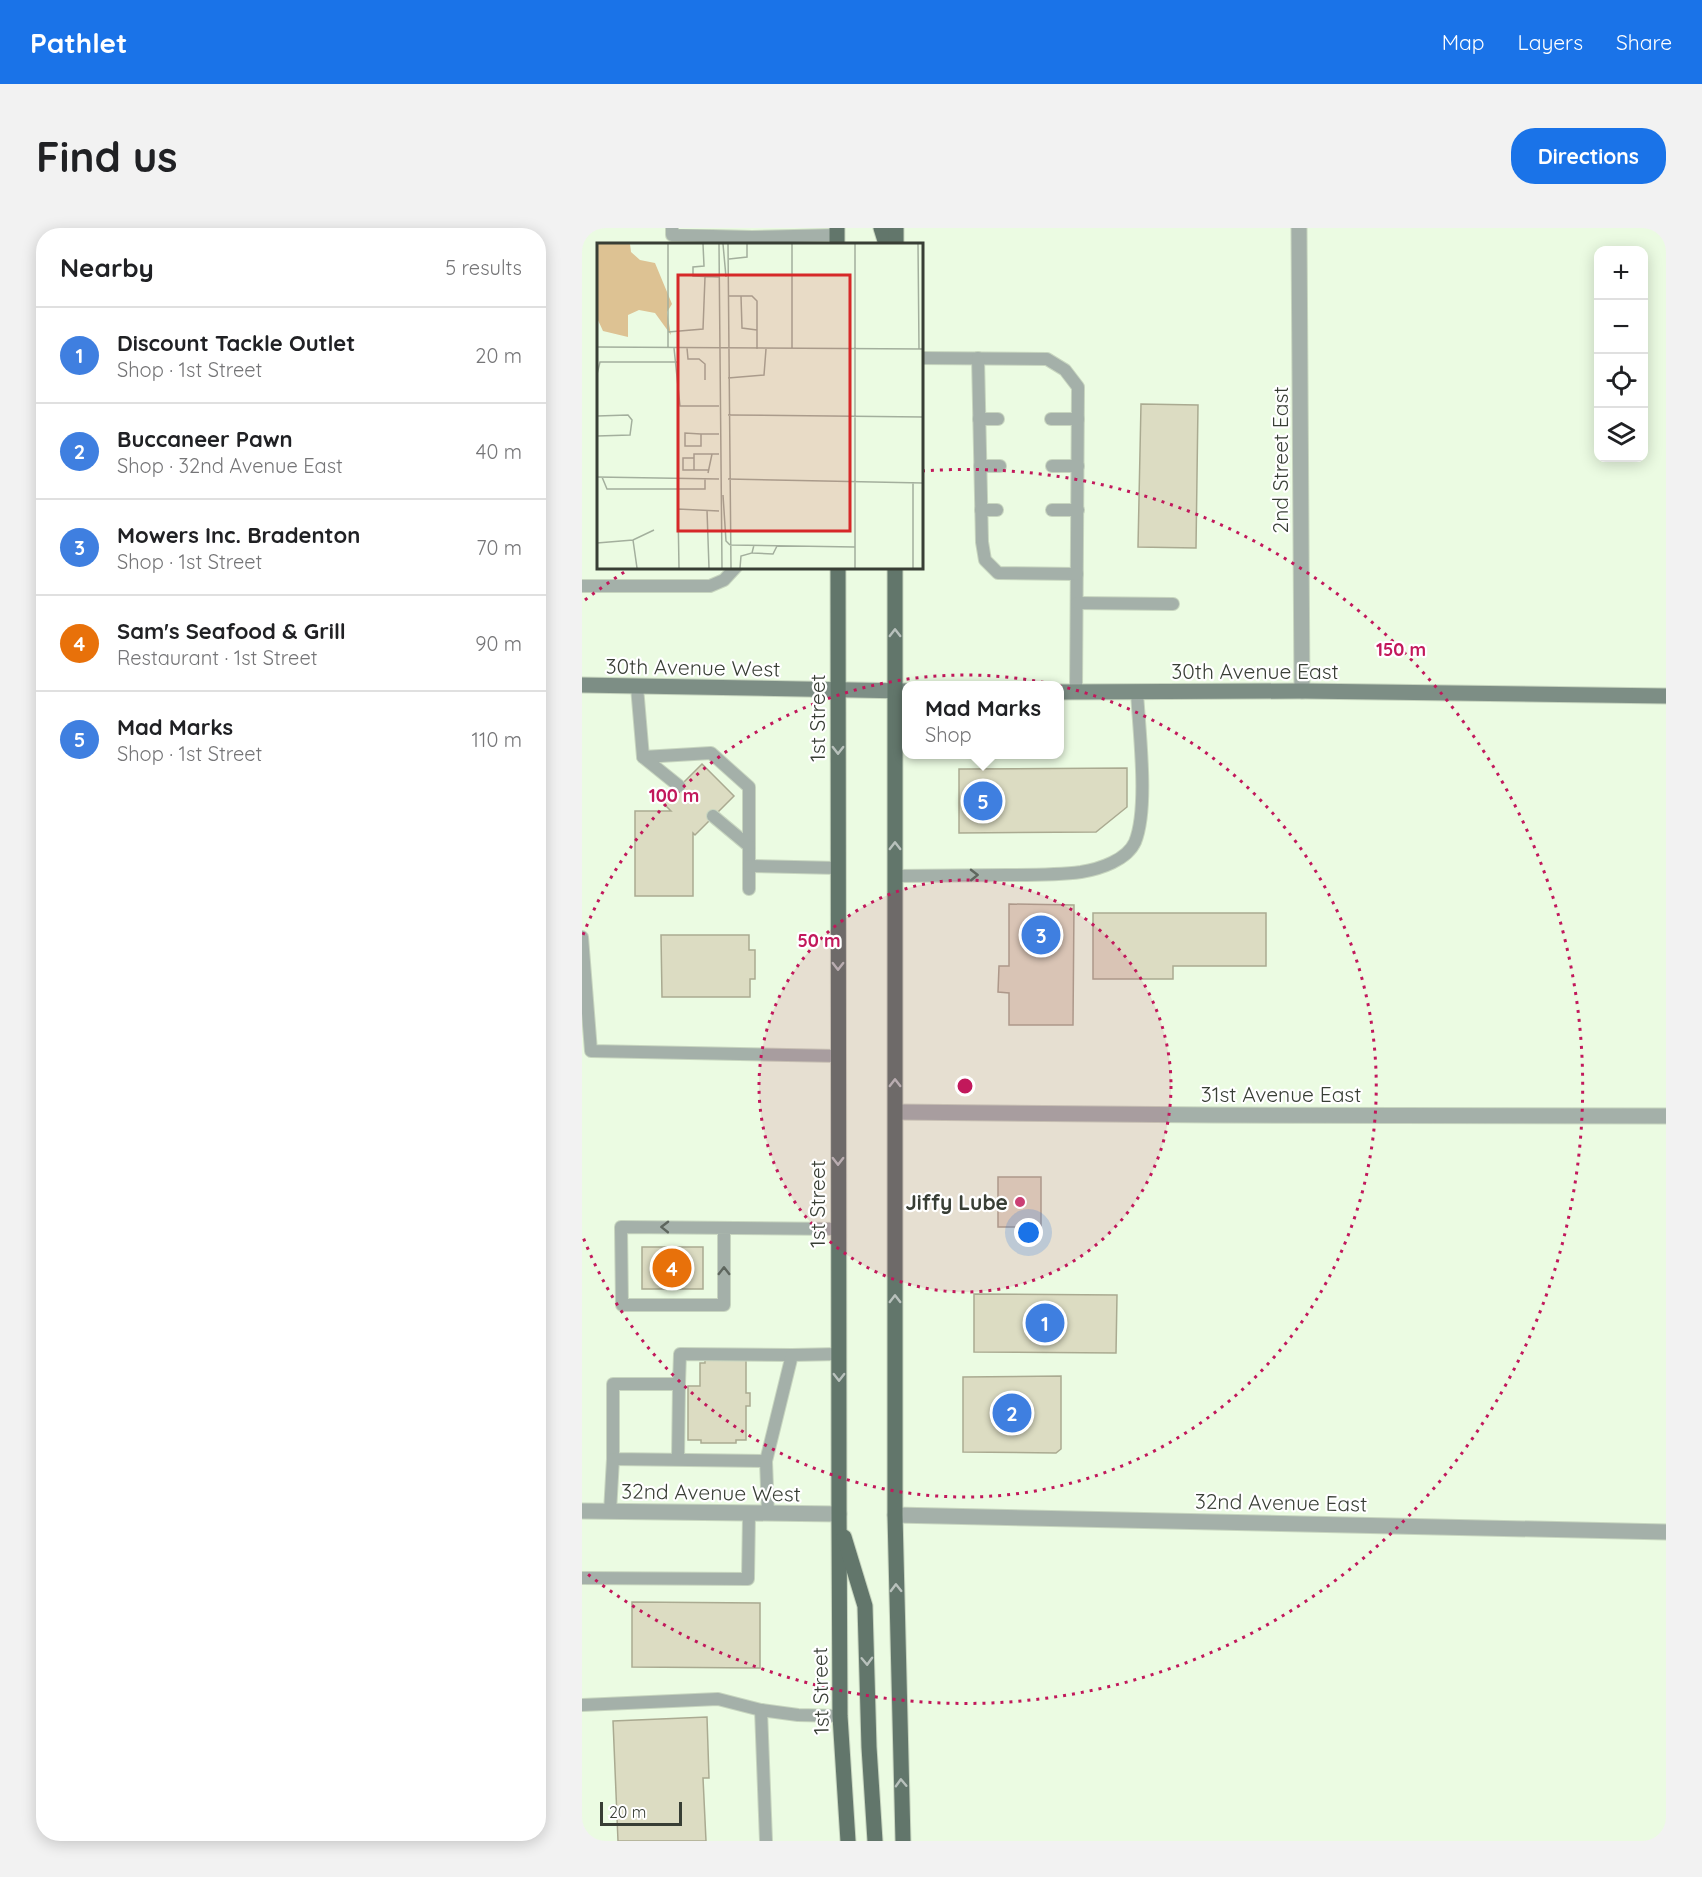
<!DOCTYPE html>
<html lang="en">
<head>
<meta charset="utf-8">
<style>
  body { margin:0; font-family:Quicksand,sans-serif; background:#f2f2f2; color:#202124 }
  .controls { position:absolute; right:18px; top:18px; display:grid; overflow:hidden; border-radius:12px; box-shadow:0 3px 15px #0003 }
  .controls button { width:54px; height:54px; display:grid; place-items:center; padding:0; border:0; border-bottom:2px solid #e0e0e0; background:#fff; color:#202124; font:30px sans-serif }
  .scale { position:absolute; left:18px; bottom:15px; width:82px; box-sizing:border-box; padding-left:6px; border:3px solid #383e35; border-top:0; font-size:16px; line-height:21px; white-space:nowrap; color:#383e35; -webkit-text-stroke:4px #fff; paint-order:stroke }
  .you { position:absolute; left:447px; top:1005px; width:21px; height:21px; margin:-15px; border:4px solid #fff; border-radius:50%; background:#1a73e8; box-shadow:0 0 0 9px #1a73e833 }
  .badge { display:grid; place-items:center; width:39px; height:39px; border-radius:50%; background:#1a73e8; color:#fff; font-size:20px; font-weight:700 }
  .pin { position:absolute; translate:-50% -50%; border:3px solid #fff; box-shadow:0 2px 6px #0006 }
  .popup { position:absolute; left:320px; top:453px; width:162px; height:78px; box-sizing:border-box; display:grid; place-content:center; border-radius:12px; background:#fff; filter:drop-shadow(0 2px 4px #0005); font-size:20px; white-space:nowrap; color:#757577 }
  .popup b { font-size:22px; color:#202124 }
  .popup::after { content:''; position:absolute; left:50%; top:100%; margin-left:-12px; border:12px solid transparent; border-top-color:#fff }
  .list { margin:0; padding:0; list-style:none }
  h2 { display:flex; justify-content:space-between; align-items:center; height:78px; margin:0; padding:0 24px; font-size:26px }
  h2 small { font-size:20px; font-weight:400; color:#757577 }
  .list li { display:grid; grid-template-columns:39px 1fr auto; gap:18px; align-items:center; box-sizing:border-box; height:96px; padding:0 24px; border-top:2px solid #e0e0e0 }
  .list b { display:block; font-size:22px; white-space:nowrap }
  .list p { margin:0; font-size:20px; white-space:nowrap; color:#757577 }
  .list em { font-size:20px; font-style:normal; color:#757577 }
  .icon { flex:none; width:33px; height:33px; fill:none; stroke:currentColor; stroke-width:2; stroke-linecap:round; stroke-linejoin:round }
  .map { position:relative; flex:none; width:1084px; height:1613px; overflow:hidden; border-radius:24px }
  header { display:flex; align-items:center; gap:36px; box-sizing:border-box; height:84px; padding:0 30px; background:#1a73e8; color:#fff }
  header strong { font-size:28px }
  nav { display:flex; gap:33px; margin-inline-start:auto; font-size:21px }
  .intro { display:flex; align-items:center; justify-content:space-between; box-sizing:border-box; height:144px; padding:0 36px }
  h1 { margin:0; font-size:42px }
  .button { padding:15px 27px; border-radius:24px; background:#1a73e8; color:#fff; font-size:21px; font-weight:700 }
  main { display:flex; gap:36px; padding:0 36px }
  aside { flex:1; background:#fff; border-radius:24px; box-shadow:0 3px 15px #0003 }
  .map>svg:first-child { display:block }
  .building { fill:#dcdcc2; stroke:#aaaa91; stroke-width:1.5 }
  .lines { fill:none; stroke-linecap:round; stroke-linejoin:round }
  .lane-casing { stroke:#c7d5bf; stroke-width:14 }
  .street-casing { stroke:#c7d5bf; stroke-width:17 }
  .secondary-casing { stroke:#c7d5bf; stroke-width:17 }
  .primary-casing { stroke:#c7d5bf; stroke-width:17 }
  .lane { stroke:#a4b0a9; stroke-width:12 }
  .street { stroke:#a4b0a9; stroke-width:15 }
  .secondary { stroke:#7d8e85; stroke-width:15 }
  .primary { stroke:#62766b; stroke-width:15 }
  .oneway { stroke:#b8c1bc }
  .oneway2 { stroke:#5e665e }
  .ring { fill:none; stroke:#c2185b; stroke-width:3; stroke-dasharray:3 6 }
  .poi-dot { fill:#cb3f74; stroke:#fff; stroke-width:2 }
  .labels { text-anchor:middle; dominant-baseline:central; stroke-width:4.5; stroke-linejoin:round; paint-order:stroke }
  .street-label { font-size:21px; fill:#383e35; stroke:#fff }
  .poi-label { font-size:21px; font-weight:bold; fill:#383e35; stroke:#fff; text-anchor:end }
  .inset-road { fill:none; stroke:#a3af9d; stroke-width:1.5 }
  .view { fill:#d62828; fill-opacity:0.15; stroke:#d62828; stroke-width:3 }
  .inset-edge { fill:none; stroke:#383e35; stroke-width:3 }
  .centre { fill:#c2185b; stroke:#fff; stroke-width:3 }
  .ring-label { font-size:18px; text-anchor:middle; font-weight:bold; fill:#c2185b; stroke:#fff; stroke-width:4.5; stroke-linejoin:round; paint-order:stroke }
</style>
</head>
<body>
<header>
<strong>Pathlet</strong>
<nav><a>Map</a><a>Layers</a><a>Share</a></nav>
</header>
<div class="intro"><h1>Find us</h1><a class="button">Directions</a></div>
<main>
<aside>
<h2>Nearby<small>5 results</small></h2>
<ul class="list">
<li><span class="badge" style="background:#3f7fe0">1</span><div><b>Discount Tackle Outlet</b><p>Shop · 1st Street</p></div><em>20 m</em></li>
<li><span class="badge" style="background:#3f7fe0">2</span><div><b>Buccaneer Pawn</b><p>Shop · 32nd Avenue East</p></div><em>40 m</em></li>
<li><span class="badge" style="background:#3f7fe0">3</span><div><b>Mowers Inc. Bradenton</b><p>Shop · 1st Street</p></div><em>70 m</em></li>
<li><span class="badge" style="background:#e8710a">4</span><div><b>Sam's Seafood &amp; Grill</b><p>Restaurant · 1st Street</p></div><em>90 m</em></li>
<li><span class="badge" style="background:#3f7fe0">5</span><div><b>Mad Marks</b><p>Shop · 1st Street</p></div><em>110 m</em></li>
</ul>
</aside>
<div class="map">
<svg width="1084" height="1613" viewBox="0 0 1084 1613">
  <rect width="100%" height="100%" fill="#ebfbe2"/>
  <g class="building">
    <polygon points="559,176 616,177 614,320 556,319"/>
    <polygon points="120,536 152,568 113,607 111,605 111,668 53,668 53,583 89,583 81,575"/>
    <polygon points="545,540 545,579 514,604 377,605 377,541"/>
    <polygon points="427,676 492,677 491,797 427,797 427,765 416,764 417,738 427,738"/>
    <polygon points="511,685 684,685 684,738 591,738 591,751 511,751"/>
    <polygon points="79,707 167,707 167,722 173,722 173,751 168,751 168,769 80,769"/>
    <rect x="416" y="949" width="43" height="50"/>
    <rect x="60" y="1019" width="61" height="42"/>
    <polygon points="392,1066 535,1067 534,1125 392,1124"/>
    <polygon points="123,1131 164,1131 164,1165 168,1165 168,1178 164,1178 164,1212 154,1212 154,1215 119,1215 119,1212 106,1212 106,1158 118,1158 118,1135 123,1135"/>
    <polygon points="479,1148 479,1221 474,1225 381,1224 381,1149"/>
    <polygon points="50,1374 178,1375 178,1440 50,1439"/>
    <polygon points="125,1489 127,1550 121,1550 124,1613 36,1613 31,1493"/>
  </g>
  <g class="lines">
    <defs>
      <g id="lane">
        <polyline points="90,0 90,7 170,9 255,7"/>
        <polyline points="339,130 465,131 483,142 496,159 494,464"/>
        <polyline points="396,130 400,314 403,332 416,345 495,346"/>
        <polyline points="397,191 416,191"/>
        <polyline points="469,191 496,191"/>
        <polyline points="398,238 418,238"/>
        <polyline points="470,238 496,238"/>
        <polyline points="399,282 415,282"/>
        <polyline points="470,282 496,282"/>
        <polyline points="0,358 128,358 142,352 154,339"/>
        <polyline points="495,375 591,376"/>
        <polyline points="55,459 61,529 129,525 167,559 167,661"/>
        <polyline points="61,529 97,558"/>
        <polyline points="131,588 167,618"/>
        <polyline points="167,638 256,640"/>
        <path d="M312,648C350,648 388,647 426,647C450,647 476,647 499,644C518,641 545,632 553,614C567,580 557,503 555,464"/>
        <polyline points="0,709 9,823 256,828"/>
        <polyline points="142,1000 142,1077 40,1077 39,999 256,1001"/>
        <polyline points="97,1156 98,1126 210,1127"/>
        <polyline points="96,1231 97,1156 31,1156 31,1231 184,1233"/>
        <polyline points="28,1284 31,1231"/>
        <polyline points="186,1286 184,1233 210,1127 257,1126"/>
        <polyline points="0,1350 166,1351 167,1286"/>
        <polyline points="0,1477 136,1471 179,1482 216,1487 258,1488"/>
        <polyline points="179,1482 184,1613"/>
      </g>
      <g id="street">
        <polyline points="717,0 720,463"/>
        <polyline points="314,884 630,887 1084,888"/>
        <polyline points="0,1283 257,1286"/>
        <polyline points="313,1287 1084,1304"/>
      </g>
      <g id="secondary">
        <polyline points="0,457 324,463"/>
        <polyline points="478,464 720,463 1084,468"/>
      </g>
      <g id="primary">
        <polyline points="255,0 255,16"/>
        <polyline points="299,0 304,16"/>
        <polyline points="314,16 314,0"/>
        <polyline points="256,339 257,1286 258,1488 266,1613"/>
        <polyline points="313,339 313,1287 321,1613"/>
        <polyline points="262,1309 283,1378 287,1519 293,1613"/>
      </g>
    </defs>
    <use href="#lane" class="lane-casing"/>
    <use href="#street" class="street-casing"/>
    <use href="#secondary" class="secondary-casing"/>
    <use href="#primary" class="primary-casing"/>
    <use href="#lane" class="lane"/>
    <use href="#street" class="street"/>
    <use href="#secondary" class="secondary"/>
    <use href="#primary" class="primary"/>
  </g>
  <defs><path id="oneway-chevron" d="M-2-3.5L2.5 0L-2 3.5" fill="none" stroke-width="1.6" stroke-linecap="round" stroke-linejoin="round" transform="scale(1.5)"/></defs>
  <g class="oneway">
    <use href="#oneway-chevron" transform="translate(313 405) rotate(-90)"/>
    <use href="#oneway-chevron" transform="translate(256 522) rotate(90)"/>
    <use href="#oneway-chevron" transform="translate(313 618) rotate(-90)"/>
    <use href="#oneway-chevron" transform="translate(256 738) rotate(90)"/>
    <use href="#oneway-chevron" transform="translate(313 855) rotate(-90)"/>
    <use href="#oneway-chevron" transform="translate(256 933) rotate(90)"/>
    <use href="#oneway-chevron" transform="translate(313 1071) rotate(-90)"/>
    <use href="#oneway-chevron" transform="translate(257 1149) rotate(90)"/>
    <use href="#oneway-chevron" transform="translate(314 1360) rotate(-91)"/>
    <use href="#oneway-chevron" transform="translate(285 1433) rotate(88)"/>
    <use href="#oneway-chevron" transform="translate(319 1555) rotate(-92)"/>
  </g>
  <g class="oneway2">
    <use href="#oneway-chevron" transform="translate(392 647) rotate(-1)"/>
    <use href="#oneway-chevron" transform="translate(83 999) rotate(-179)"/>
    <use href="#oneway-chevron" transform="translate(142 1043) rotate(-90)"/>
  </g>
  <circle cx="383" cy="858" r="206" fill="#c2185b" fill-opacity=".12"/>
  <g class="ring">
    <circle cx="383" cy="858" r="206"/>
    <path d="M1 707A411 411 0 1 1 1 1009"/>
    <path d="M3 372A617 617 0 0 1 47 341M340 243A617 617 0 1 1 3 1344"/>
  </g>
  <circle class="poi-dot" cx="438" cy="974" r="6"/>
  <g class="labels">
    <g class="street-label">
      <text transform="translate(698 232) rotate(-90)">2nd Street East</text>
      <text transform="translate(111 439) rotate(1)">30th Avenue West</text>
      <text x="673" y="443">30th Avenue East</text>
      <text transform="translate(235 490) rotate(-90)">1st Street</text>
      <text x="699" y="866">31st Avenue East</text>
      <text transform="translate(235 976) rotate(-90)">1st Street</text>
      <text transform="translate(129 1264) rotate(1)">32nd Avenue West</text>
      <text transform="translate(699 1274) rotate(1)">32nd Avenue East</text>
      <text transform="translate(238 1463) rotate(-91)">1st Street</text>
    </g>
    <g class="poi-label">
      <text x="426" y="974">Jiffy Lube</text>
    </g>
  </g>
  <g transform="translate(15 15)">
    <rect width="326" height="326" fill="#ebfbe2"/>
    <path d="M0,1H33L34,9L43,17L58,20L75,61L70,69L74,92L58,70L42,67L31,72V94L6,88L0,75Z" fill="#ddc293"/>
    <path class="inset-road" d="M106,1L107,23L96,24V33L122,34M122,1L125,325M126,1L129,34M131,1L134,325M195,1V106M258,1V325M321,1L322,106M132,16L150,14V1M131,53H155L160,58V106M144,53L145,85L160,87M71,89L106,86L108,34M0,104L326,106M71,104V1M77,105L83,163H122M90,105L91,116H102L108,121V137M0,131L3,119H81M131,135L167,132L169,106M131,172L326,174M0,173L31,172L35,177L33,192L0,193M104,191V203H88V190L104,191H122M97,215V211H115M97,227V215H86V227H111M111,230L115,211H122M0,234L122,236M5,234L10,246H108V236M131,236L326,240M126,252L129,298L133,302M110,267L112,325M36,297L40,325M0,300L36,297L57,287M133,302L258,304M155,310L176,311L180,303M82,325L81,266L122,268M143,325L144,313L155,310L157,302M316,325V239"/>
    <path class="view" d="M81,32H253V288H81Z"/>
    <rect width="326" height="326" class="inset-edge"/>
  </g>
  <circle cx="383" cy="858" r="9" class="centre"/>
  <g class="ring-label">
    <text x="819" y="428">150 m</text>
    <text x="92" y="574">100 m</text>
    <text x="237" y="719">50 m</text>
  </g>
</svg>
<div class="controls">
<button>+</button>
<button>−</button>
<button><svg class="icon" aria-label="locate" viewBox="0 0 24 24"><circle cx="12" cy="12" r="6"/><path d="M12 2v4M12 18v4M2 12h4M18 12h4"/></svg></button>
<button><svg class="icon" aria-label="layers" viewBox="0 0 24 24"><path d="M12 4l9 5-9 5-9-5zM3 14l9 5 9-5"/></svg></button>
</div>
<div class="scale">20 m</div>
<div class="you"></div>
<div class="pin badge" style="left:463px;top:1095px;background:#3f7fe0">1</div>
<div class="pin badge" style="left:430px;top:1185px;background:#3f7fe0">2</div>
<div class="pin badge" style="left:459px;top:707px;background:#3f7fe0">3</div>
<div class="pin badge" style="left:90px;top:1040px;background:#e8710a">4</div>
<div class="pin badge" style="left:401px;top:573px;background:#3f7fe0">5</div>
<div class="popup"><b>Mad Marks</b>Shop</div>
</div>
</main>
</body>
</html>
